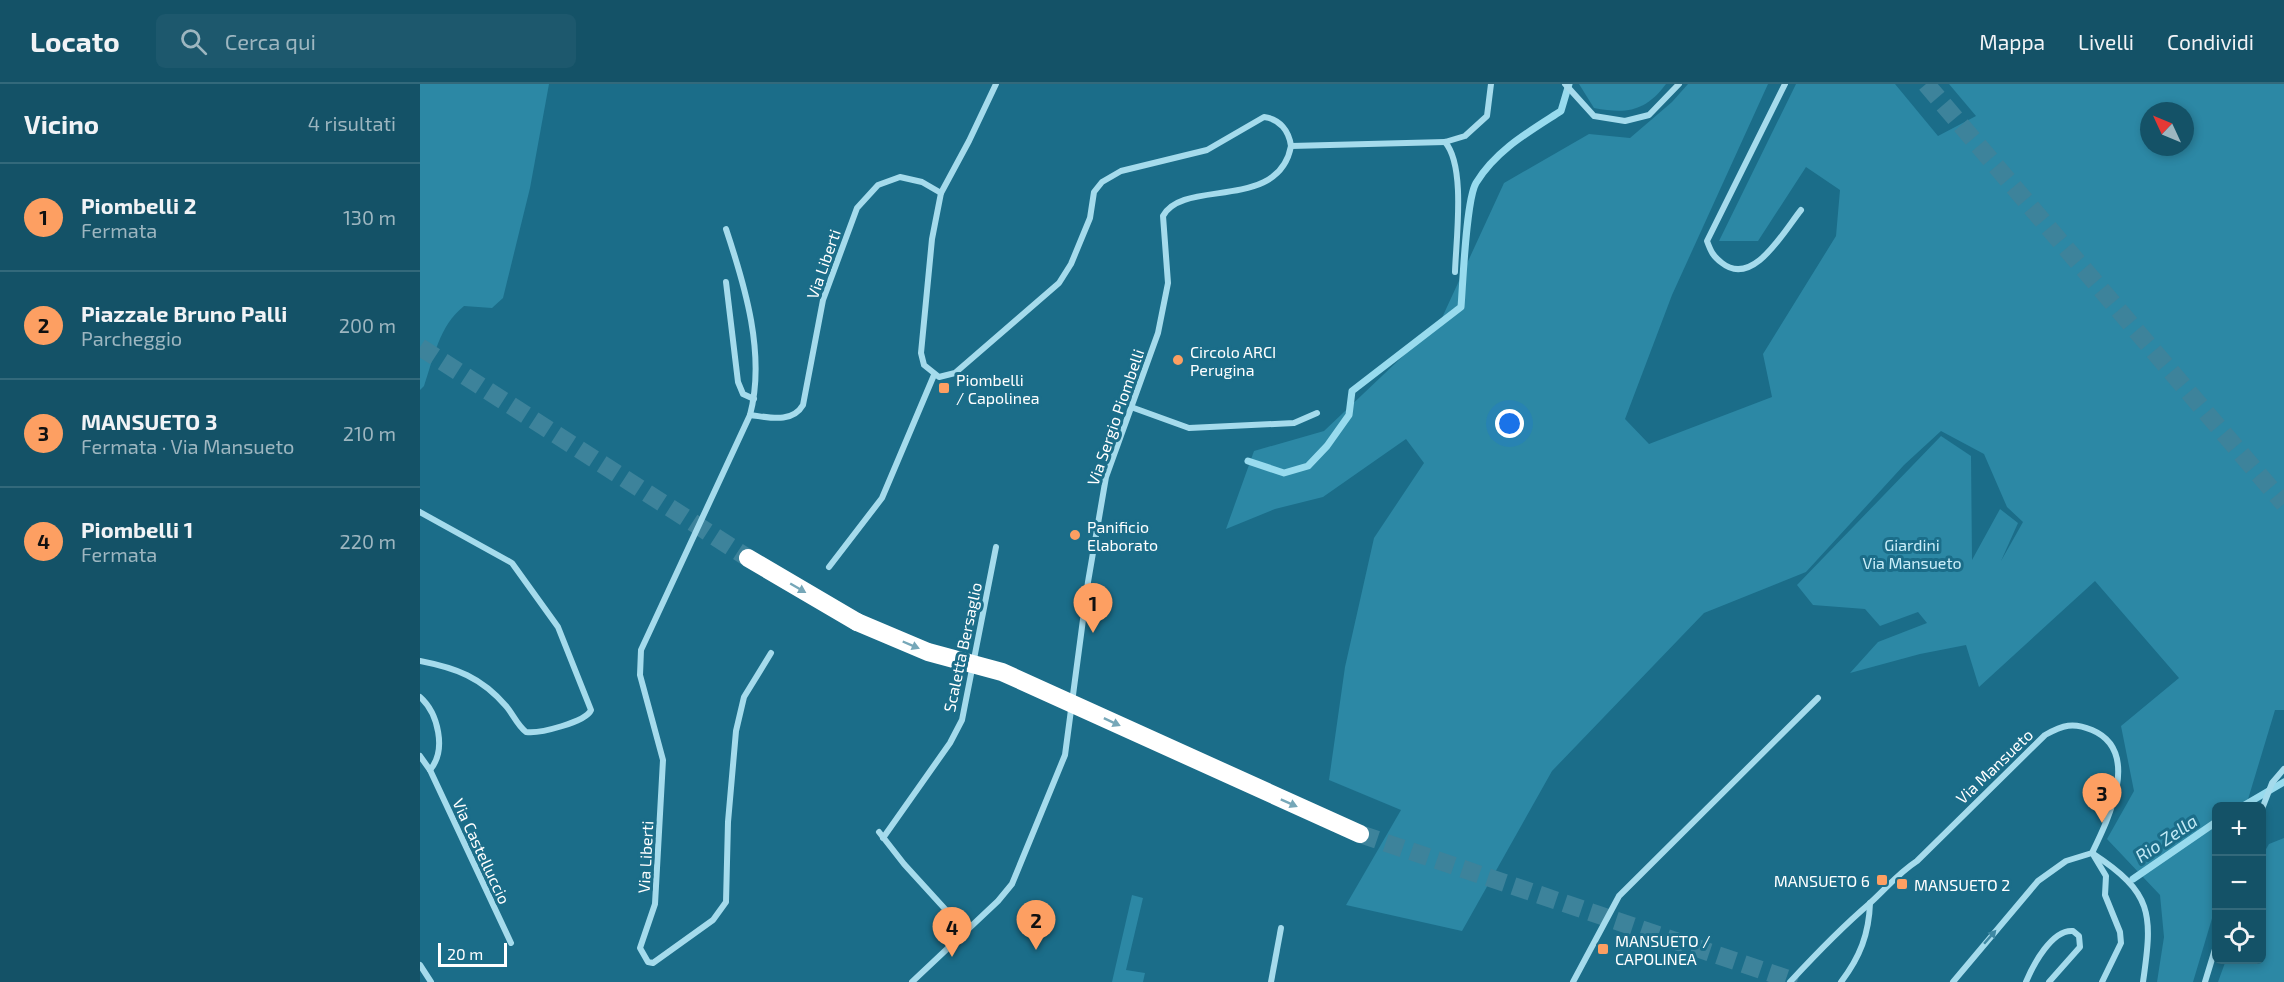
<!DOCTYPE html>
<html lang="it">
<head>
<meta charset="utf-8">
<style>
  body { margin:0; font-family:"Exo 2",sans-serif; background:#1d586d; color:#f1f3f6 }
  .controls { position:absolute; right:18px; bottom:18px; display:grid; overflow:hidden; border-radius:9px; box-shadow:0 3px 9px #0003 }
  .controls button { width:54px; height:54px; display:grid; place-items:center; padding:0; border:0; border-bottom:2px solid #33697b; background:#145267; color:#f1f3f6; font:30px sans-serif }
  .compass { position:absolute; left:1720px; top:18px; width:54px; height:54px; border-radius:50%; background:#145267; box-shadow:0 3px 9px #0003; rotate:314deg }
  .scale { position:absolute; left:18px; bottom:15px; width:69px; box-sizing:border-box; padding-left:6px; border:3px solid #fff; border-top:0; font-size:16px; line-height:21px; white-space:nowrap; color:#fff; -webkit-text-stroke:4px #1b6d89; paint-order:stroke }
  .you { position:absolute; left:1090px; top:340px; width:21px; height:21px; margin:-15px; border:4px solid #fff; border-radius:50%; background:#1a73e8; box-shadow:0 0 0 9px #1a73e833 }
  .badge { display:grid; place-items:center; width:39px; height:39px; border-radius:50%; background:#fd9f62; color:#111; font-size:20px; font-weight:700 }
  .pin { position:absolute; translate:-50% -50px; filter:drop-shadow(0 2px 3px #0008) }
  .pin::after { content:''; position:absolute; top:32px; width:21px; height:18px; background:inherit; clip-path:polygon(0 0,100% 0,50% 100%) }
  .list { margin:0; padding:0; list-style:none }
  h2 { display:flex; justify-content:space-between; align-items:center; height:78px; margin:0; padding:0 24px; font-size:26px }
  h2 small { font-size:20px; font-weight:400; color:#9db6c0 }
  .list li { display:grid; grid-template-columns:39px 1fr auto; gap:18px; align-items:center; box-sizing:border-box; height:108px; padding:0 24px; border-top:2px solid #33697b }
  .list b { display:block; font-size:22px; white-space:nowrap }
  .list p { margin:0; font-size:20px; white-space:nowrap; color:#9db6c0 }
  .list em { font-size:20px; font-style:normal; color:#9db6c0 }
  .icon { flex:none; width:33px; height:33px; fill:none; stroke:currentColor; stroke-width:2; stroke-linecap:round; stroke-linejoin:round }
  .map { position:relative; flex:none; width:1864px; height:898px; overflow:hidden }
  header { display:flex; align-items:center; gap:36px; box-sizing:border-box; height:84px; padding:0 30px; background:#145267; border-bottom:2px solid #33697b }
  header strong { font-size:28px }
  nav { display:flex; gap:33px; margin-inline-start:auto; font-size:21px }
  .search { width:420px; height:54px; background:#1d586d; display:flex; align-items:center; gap:15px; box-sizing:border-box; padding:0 21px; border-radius:9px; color:#9db6c0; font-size:22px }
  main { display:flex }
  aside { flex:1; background:#145267 }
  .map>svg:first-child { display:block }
  .green { fill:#2c88a5; fill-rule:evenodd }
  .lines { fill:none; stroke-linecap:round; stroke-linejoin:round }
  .stream { stroke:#98dbee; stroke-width:7 }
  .motorway-tunnel { stroke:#3d839b; stroke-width:18; stroke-dasharray:18 9; stroke-linecap:butt }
  .minor { stroke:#a5dbec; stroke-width:6 }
  .motorway { stroke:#fff; stroke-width:18 }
  .motorway-bridge { stroke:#fff; stroke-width:18 }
  .oneway { fill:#76a7b8 }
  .oneway2 { fill:#3e88a2 }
  .poi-dot { fill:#fd9f62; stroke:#1b6d89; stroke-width:2 }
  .labels { text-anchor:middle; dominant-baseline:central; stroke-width:6; stroke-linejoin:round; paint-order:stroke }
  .street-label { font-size:16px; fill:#fff; stroke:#1b6d89 }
  .poi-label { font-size:16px; fill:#fff; stroke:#1b6d89; text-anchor:start }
  .park-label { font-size:16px; fill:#caeef9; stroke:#1b6d89 }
  .water-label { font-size:18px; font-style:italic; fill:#c1e9f5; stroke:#1b6d89 }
</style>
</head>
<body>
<header>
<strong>Locato</strong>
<div class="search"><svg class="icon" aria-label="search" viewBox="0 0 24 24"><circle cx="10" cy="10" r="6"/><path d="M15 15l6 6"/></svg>Cerca qui</div>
<nav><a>Mappa</a><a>Livelli</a><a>Condividi</a></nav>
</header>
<main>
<aside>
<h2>Vicino<small>4 risultati</small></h2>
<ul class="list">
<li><span class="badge">1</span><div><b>Piombelli 2</b><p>Fermata</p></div><em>130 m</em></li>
<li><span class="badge">2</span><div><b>Piazzale Bruno Palli</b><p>Parcheggio</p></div><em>200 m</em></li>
<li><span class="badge">3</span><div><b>MANSUETO 3</b><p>Fermata · Via Mansueto</p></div><em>210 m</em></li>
<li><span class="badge">4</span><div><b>Piombelli 1</b><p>Fermata</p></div><em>220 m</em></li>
</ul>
</aside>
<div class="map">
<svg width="1864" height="898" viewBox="0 0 1864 898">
  <rect width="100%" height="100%" fill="#1b6d89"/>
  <g class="green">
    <path d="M0,0H129L110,104L83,214L72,224L44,222C19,242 14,273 4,302L0,306Z"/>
    <path d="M1159,0H1246C1225,28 1206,30 1174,24Z"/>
    <path d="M1268,0H1348L1252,211L1205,335L1229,360L1352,313L1343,270L1416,152L1420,106L1386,83L1338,157H1299L1376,0H1475L1518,52L1556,32L1529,0H1864V626H1855L1826,722H1796V821L1773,898H1737L1744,853L1740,811L1687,755L1714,707L1701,642L1759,594L1675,497L1559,603L1546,561L1500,570L1430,589L1458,558L1507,539L1498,528L1460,542L1445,525L1393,521L1377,501L1521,352L1551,372L1552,476L1580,425L1598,439L1581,477L1603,438L1587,423L1564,370L1521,347L1484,381L1386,488L1284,529L1132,687L1042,847L926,821L981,726L909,696L925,583L954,454L1004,379L986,355L903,413L855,425L806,445L834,367L904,347L1021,236L1084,99L1169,50L1210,54L1252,18ZM1729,27H1765V63H1729Z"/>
    <polygon points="1864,754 1864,898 1798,898 1806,876 1842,876 1842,772 1849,760"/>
    <polygon points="712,811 723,814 706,886 725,889 723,898 692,898"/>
  </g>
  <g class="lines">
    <g class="stream">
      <path d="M828,377L864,389L888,382L907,362L929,331L932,307L1041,223C1043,199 1046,116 1056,99C1076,66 1110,47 1141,27L1149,0"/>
      <polyline points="1823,722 1864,698"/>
      <polyline points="1713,795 1796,738"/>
    </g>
    <g class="motorway-tunnel">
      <polyline points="1506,0 1864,420"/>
      <polyline points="0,263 328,474"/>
      <polyline points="940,750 1377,898"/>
    </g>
    <g class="minor">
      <polyline points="1145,0 1174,32 1205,37 1229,31 1259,0"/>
      <path d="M1365,0L1287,157C1291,168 1293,172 1302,179C1333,204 1364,147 1381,126"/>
      <path d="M1025,58C1046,82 1036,155 1035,188"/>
      <polyline points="871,62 1025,58 1045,52 1067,32 1071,0"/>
      <path d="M306,145C325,202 346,271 330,331L221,566L220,591L243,676L235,820L220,864L228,878L233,879L293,836L306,818L308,738L316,647L324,613L351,569"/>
      <polyline points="306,198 318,298 323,310 334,315"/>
      <polyline points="711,323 769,344 874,339 897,329"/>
      <path d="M330,331C348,333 372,340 383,321L403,216L437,124L458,101L480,93L502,98L521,109"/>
      <path d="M0,428L92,479L138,543L171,626C166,638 119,650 106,648C97,641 93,630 86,622C61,593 36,584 0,577"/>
      <polyline points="409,483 462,414 514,291"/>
      <path d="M0,613C18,629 27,666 10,686"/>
      <polyline points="0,672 10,686 91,859"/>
      <polyline points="1842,725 1852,699 1864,685"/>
      <polyline points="459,748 484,780 546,848"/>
      <polyline points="463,754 530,659 542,636 576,463"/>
      <path d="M1672,769C1733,809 1733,829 1723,898"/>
      <polyline points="1674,772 1686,792 1685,811 1700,848 1701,859 1682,898"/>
      <polyline points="0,881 11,898"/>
      <path d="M492,898L578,817L592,800L645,671L668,498L686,393L738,249L748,199L743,132C763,94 859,128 871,62C869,47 860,35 844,33L787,66L701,87L682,98L674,108L670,134L651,180L639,199L535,289L519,293L504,281L501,269L512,155L521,109L549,57L576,0"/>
      <polyline points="851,898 861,844"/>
      <polyline points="1153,898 1199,812 1398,614"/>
      <path d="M1370,898C1395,871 1421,844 1449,820C1466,805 1477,790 1497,777L1625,651C1643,641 1653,638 1672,646C1722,667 1688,736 1672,769L1646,777L1618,797L1533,898"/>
      <path d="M1421,898C1440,873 1449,850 1450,819"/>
      <path d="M1606,898C1613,881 1632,845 1653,847L1659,852L1660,863L1629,898"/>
      <polyline points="1785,898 1796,862"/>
    </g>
    <polyline class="motorway" points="328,474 437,538"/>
    <polyline class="motorway-bridge" points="437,538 508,568 582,588 940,750"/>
  </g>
  <defs><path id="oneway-solid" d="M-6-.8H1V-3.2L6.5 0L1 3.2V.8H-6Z" transform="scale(1.5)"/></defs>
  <g class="oneway">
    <use href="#oneway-solid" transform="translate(378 504) rotate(30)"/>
    <use href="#oneway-solid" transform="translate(491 561) rotate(23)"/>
    <use href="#oneway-solid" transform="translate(692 638) rotate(25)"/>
    <use href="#oneway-solid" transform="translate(869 719) rotate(24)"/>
  </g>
  <use class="oneway2" href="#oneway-solid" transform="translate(1570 853) rotate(-49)"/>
  <g class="poi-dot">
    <circle cx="758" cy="276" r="6"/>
    <rect x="518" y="298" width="12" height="12" rx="3"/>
    <circle cx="655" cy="451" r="6"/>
    <rect x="1456" y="790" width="12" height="12" rx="3"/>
    <rect x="1476" y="794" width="12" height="12" rx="3"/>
    <rect x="1177" y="859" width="12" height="12" rx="3"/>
  </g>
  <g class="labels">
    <g class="street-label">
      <text transform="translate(403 180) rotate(-71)">Via Liberti</text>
      <text transform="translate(695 333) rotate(-71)">Via Sergio Piombelli</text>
      <text transform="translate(542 563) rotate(-78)">Scaletta Bersaglio</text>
      <text transform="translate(1574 682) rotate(-44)">Via Mansueto</text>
      <text transform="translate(62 767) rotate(65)">Via Castelluccio</text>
      <text transform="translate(225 773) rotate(-87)">Via Liberti</text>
    </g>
    <g class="poi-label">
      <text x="770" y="267">Circolo ARCI<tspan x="770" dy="18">Perugina</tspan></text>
      <text x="536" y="295">Piombelli<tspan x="536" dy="18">/ Capolinea</tspan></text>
      <text x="667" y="442">Panificio<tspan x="667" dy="18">Elaborato</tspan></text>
      <text x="1450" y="796" text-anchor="end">MANSUETO 6</text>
      <text x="1494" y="800">MANSUETO 2</text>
      <text x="1195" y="856">MANSUETO /<tspan x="1195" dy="18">CAPOLINEA</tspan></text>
    </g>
    <g class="park-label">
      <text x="1492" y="460">Giardini<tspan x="1492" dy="18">Via Mansueto</tspan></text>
    </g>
    <g class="water-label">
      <text transform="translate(1746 754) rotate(-34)">Rio Zella</text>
    </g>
  </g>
</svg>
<div class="controls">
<button>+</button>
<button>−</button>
<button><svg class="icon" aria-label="locate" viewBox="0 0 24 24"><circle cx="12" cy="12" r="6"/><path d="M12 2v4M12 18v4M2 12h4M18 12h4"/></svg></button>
</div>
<svg class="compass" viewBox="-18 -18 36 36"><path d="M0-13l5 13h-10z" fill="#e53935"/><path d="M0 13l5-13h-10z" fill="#9db6c0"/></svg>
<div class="scale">20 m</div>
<div class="you"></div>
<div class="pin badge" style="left:673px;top:549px">1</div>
<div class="pin badge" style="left:616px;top:866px">2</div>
<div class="pin badge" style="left:1682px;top:739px">3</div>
<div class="pin badge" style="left:532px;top:873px">4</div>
</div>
</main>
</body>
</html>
